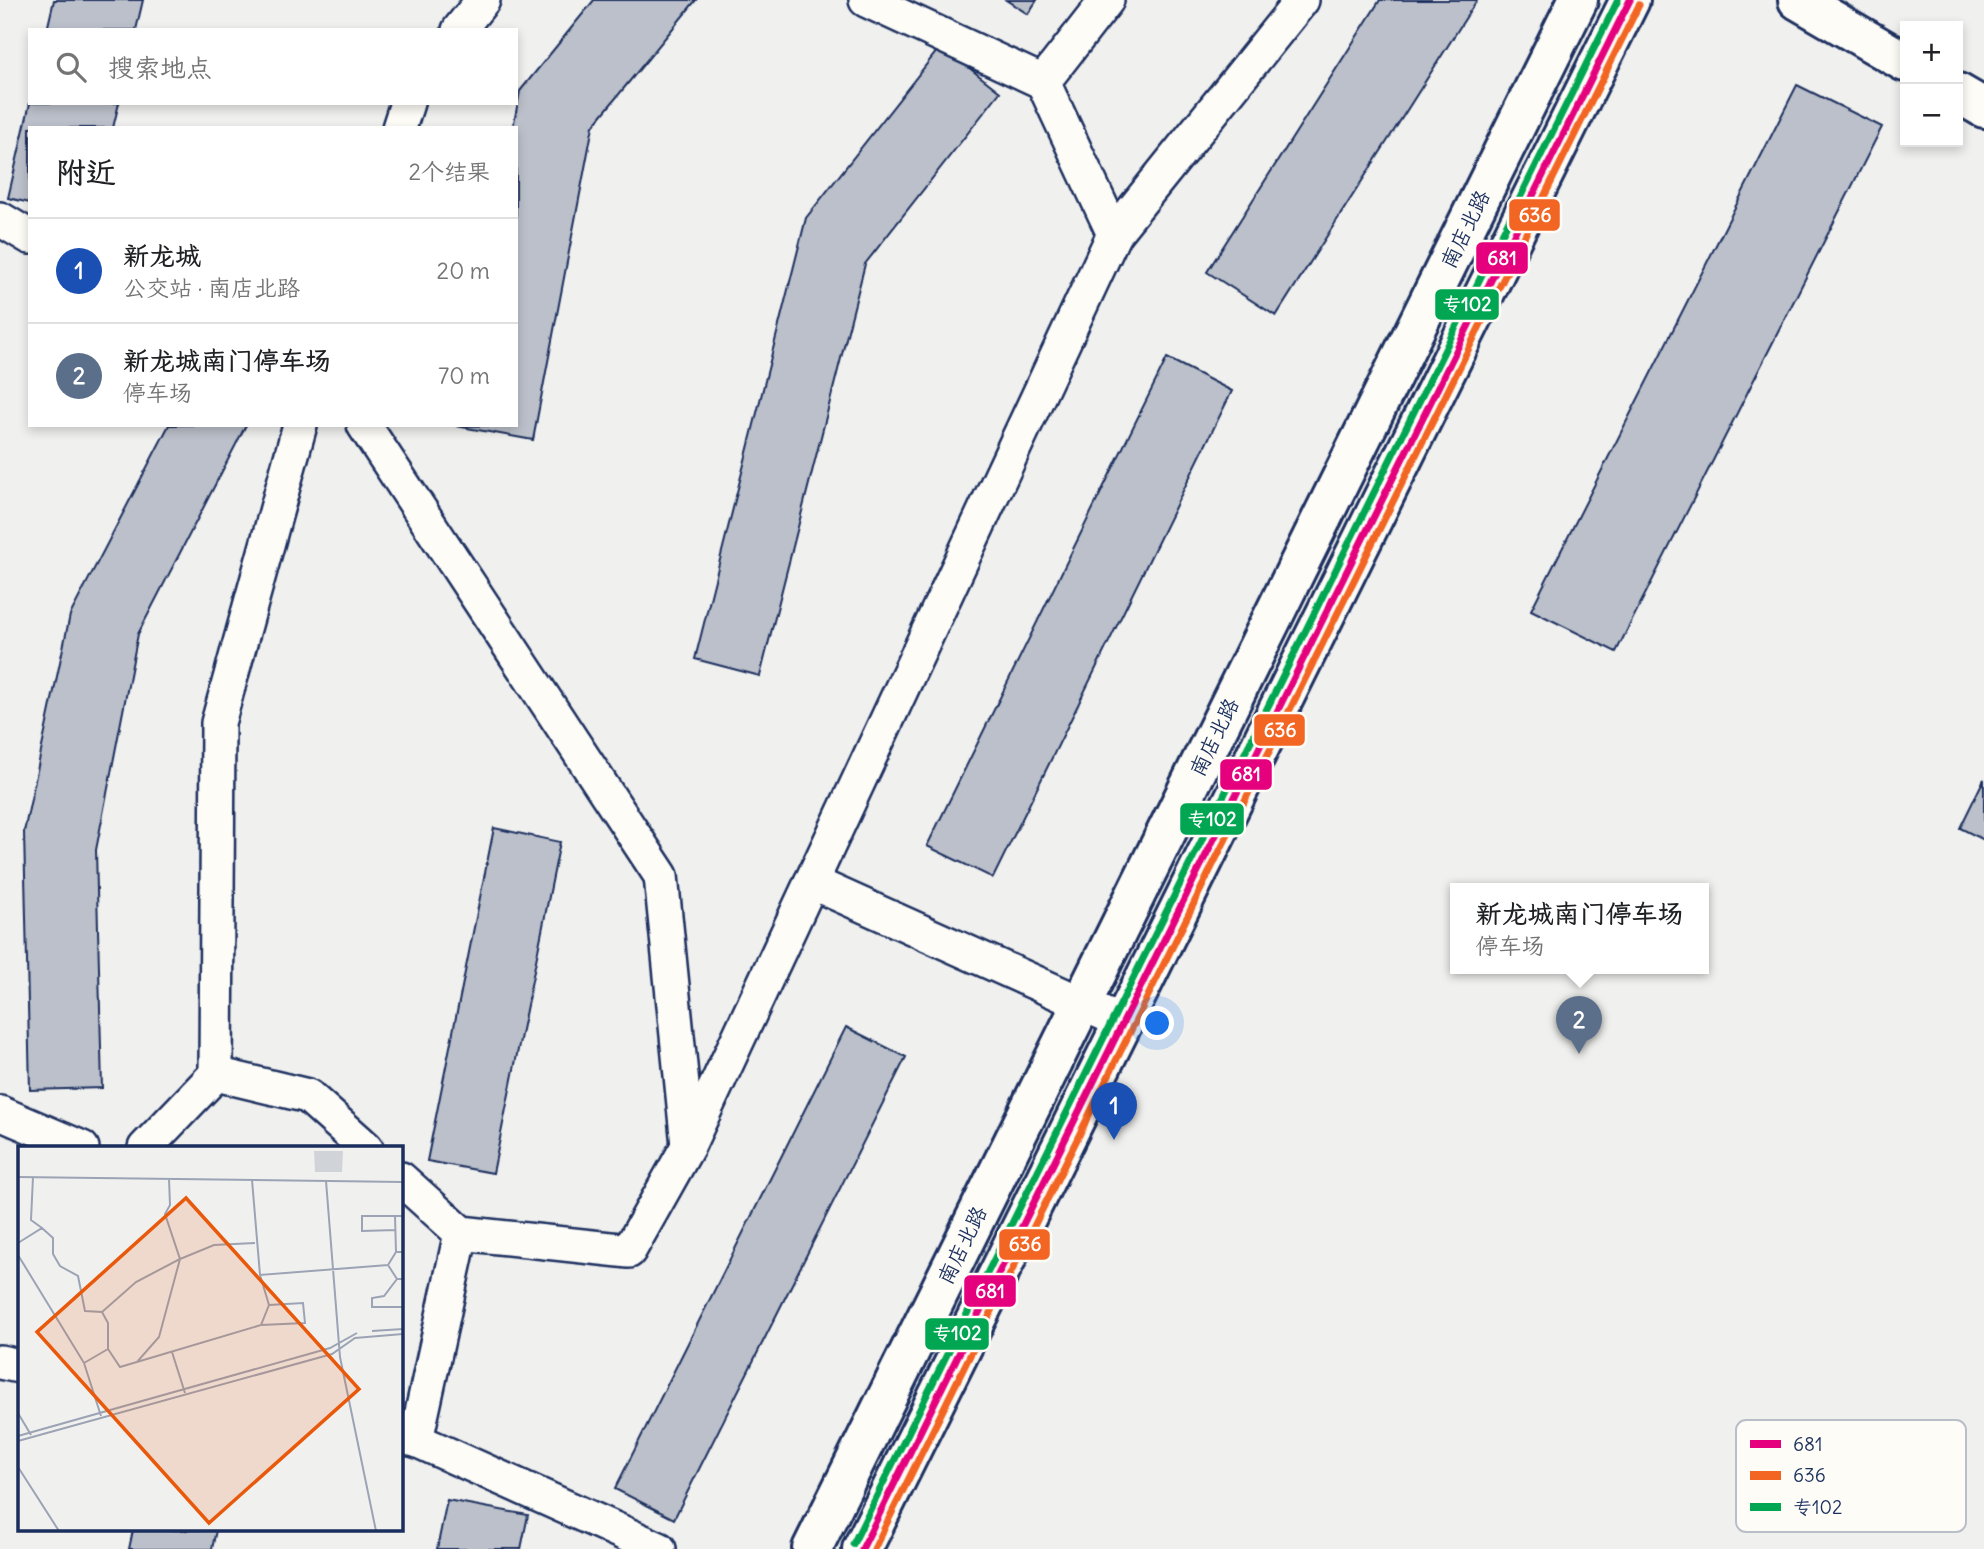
<!DOCTYPE html>
<html lang="zh">
<head>
<meta charset="utf-8">
<style>
  body { margin:0; font-family:Delius,"LXGW WenKai TC",sans-serif; background:#f6f6f6; color:#202124 }
  .controls { position:absolute; right:21px; top:21px; display:grid; overflow:hidden; border-radius:0px; box-shadow:0 4px 10px #0003 }
  .controls button { width:63px; height:63px; display:grid; place-items:center; padding:0; border:0; border-bottom:2px solid #e0e0e0; background:#fff; color:#202124; font:35px sans-serif }
  .you { position:absolute; left:1158px; top:1024px; width:24px; height:24px; margin:-18px; border:5px solid #fff; border-radius:50%; background:#1a73e8; box-shadow:0 0 0 10px #1a73e833 }
  .badge { display:grid; place-items:center; width:46px; height:46px; border-radius:50%; background:#ea580c; color:#fff; font-size:23px; font-weight:700 }
  .pin { position:absolute; translate:-50% -58px; filter:drop-shadow(0 2px 4px #0008) }
  .pin::after { content:''; position:absolute; top:37px; width:24px; height:21px; background:inherit; clip-path:polygon(0 0,100% 0,50% 100%) }
  .popup { position:absolute; left:1450px; top:883px; width:259px; height:91px; box-sizing:border-box; display:grid; place-content:center; border-radius:0px; background:#fff; filter:drop-shadow(0 2px 5px #0005); font-size:23px; white-space:nowrap; color:#757577 }
  .popup b { font-size:26px; color:#202124 }
  .popup::after { content:''; position:absolute; left:50%; top:100%; margin-left:-14px; border:14px solid transparent; border-top-color:#fff }
  .list { margin:0; padding:0; list-style:none }
  h2 { display:flex; justify-content:space-between; align-items:center; height:91px; margin:0; padding:0 28px; font-size:30px }
  h2 small { font-size:23px; font-weight:400; color:#757577 }
  .list li { display:grid; grid-template-columns:46px 1fr auto; gap:21px; align-items:center; box-sizing:border-box; height:105px; padding:0 28px; border-top:2px solid #e0e0e0 }
  .list b { display:block; font-size:26px; white-space:nowrap }
  .list p { margin:0; font-size:23px; white-space:nowrap; color:#757577 }
  .list em { font-size:23px; font-style:normal; color:#757577 }
  .icon { flex:none; width:38px; height:38px; fill:none; stroke:currentColor; stroke-width:2; stroke-linecap:round; stroke-linejoin:round }
  .map { position:relative; flex:none; width:1984px; height:1549px; overflow:hidden }
  .search { position:absolute; background:#fff; box-shadow:0 4px 10px #0003; left:28px; top:28px; width:490px; height:77px; display:flex; align-items:center; gap:18px; box-sizing:border-box; padding:0 24px; border-radius:0px; color:#757577; font-size:26px }
  .panel { position:absolute; background:#fff; box-shadow:0 4px 10px #0003; left:28px; top:126px; width:490px; height:301px; border-radius:0px }
  .map>svg:first-child { display:block }
  .building { fill:#bbc0ca; stroke:#1b2f5e; stroke-width:2 }
  .lines { fill:none; stroke-linecap:round; stroke-linejoin:round }
  .street-casing { stroke:#1b2f5e; stroke-width:38 }
  .secondary-casing { stroke:#1b2f5e; stroke-width:44 }
  .street { stroke:#fdfcf7; stroke-width:33 }
  .secondary { stroke:#fdfcf7; stroke-width:38 }
  .bus-1-casing { stroke:#fdfcf7; stroke-width:12 }
  .bus-2-casing { stroke:#fdfcf7; stroke-width:12 }
  .bus-3-casing { stroke:#fdfcf7; stroke-width:12 }
  .bus-1 { stroke:#e5007d; stroke-width:7 }
  .bus-2 { stroke:#f26522; stroke-width:7 }
  .bus-3 { stroke:#00a651; stroke-width:7 }
  .labels { text-anchor:middle; dominant-baseline:central; stroke-width:5; stroke-linejoin:round; paint-order:stroke }
  .street-label { font-size:21px; fill:#1b2f5e; stroke:#fdfcf7 }
  .inset-road { fill:none; stroke:#9ba3b4; stroke-width:2 }
  .view { fill:#e8590c; fill-opacity:0.15; stroke:#e8590c; stroke-width:3.5 }
  .inset-edge { fill:none; stroke:#1b2f5e; stroke-width:3.5 }
  .key { fill:#fdfcf7; stroke:#b9bec9; stroke-width:2 }
  .key-label { font-size:19px; fill:#1b2f5e }
  .line-badge { stroke:#fdfcf7; stroke-width:2.5 }
  .badge-label { font-size:19px; text-anchor:middle; font-weight:bold; fill:#fff }
</style>
</head>
<body>
<div class="map">
<svg width="1984" height="1549" viewBox="0 0 1984 1549">
  <rect width="100%" height="100%" fill="#f0f0ee"/>
  <filter id="ink" filterUnits="userSpaceOnUse"><feTurbulence type="fractalNoise" baseFrequency=".0143" numOctaves="2"/><feDisplacementMap in="SourceGraphic" scale="14" xChannelSelector="R" yChannelSelector="G"/><feConvolveMatrix kernelMatrix="1 2 1 2 8 2 1 2 1" color-interpolation-filters="sRGB"/></filter>
  <g filter="url(#ink)">
    <g class="building">
      <polygon points="54,0 143,0 136,30 47,30"/>
      <polygon points="594,0 696,0 593,126 533,440 456,426 516,425 516,128 513,128 520,91"/>
      <polygon points="1006,0 1037,0 1028,14"/>
      <polygon points="1380,0 1477,0 1276,316 1207,272"/>
      <polygon points="941,46 1000,92 865,264 760,676 695,659 806,218"/>
      <polygon points="1797,85 1882,127 1616,652 1531,610"/>
      <polygon points="30,103 119,103 113,128 30,128 30,203 8,198"/>
      <polygon points="1167,358 1232,391 993,878 927,846"/>
      <polygon points="169,425 246,425 138,634 96,850 102,1088 30,1090 24,832 70,615"/>
      <polygon points="1984,779 1984,840 1960,828"/>
      <polygon points="494,828 560,842 493,1173 427,1161"/>
      <polygon points="846,1027 906,1057 674,1519 615,1489"/>
      <polygon points="447,1500 528,1515 521,1549 437,1549"/>
      <polygon points="133,1530 216,1530 212,1549 129,1549"/>
    </g>
    <g class="lines">
      <defs>
        <g id="street">
          <polyline points="459,30 483,0"/>
          <polyline points="1043,82 1107,0"/>
          <polyline points="399,128 407,103"/>
          <polyline points="0,219 30,237"/>
          <polyline points="1114,234 1302,0"/>
          <polyline points="364,425 661,876 688,1145"/>
          <polyline points="811,882 1123,1022"/>
          <polyline points="216,1074 218,723 300,425"/>
          <polyline points="0,1113 82,1148"/>
          <polyline points="145,1148 216,1074 308,1096 366,1148"/>
          <polyline points="401,1179 461,1233 629,1251 688,1146 1114,234 1043,82 866,0"/>
          <polyline points="0,1362 19,1366"/>
          <polyline points="401,1437 416,1440 461,1233"/>
          <polyline points="416,1440 659,1549"/>
        </g>
        <g id="secondary">
          <polyline points="1798,0 1905,62"/>
          <polyline points="1958,93 1984,108"/>
          <polyline points="812,1549 1578,0"/>
          <polyline points="862,1549 1630,0"/>
        </g>
      </defs>
      <use href="#street" class="street-casing"/>
      <use href="#secondary" class="secondary-casing"/>
      <use href="#street" class="street"/>
      <use href="#secondary" class="secondary"/>
      <defs>
        <polyline id="bus-1" points="862,1549 1630,0"/>
        <polyline id="bus-2" points="874,1549 1639,5"/>
        <polyline id="bus-3" points="853,1544 1618,0"/>
      </defs>
      <use href="#bus-1" class="bus-1-casing"/>
      <use href="#bus-2" class="bus-2-casing"/>
      <use href="#bus-3" class="bus-3-casing"/>
      <use href="#bus-1" class="bus-1"/>
      <use href="#bus-2" class="bus-2"/>
      <use href="#bus-3" class="bus-3"/>
    </g>
  </g>
  <g class="labels">
    <g class="street-label">
      <text transform="translate(1465 229) rotate(-64)">南店北路</text>
      <text transform="translate(1214 737) rotate(-64)">南店北路</text>
      <text transform="translate(962 1245) rotate(-64)">南店北路</text>
    </g>
  </g>
  <g transform="translate(18 1146)">
    <rect width="385" height="385" fill="#f0f0ee"/>
    <path d="M296,5H325L324,26H297Z" fill="#d0d3d8"/>
    <path class="inset-road" d="M0,31L385,36M15,31L13,74L24,82M234,34L242,129L370,119M308,35L322,211L358,385M377,70H344V85L378,84M0,97L24,82L35,92V108L42,120L60,130L67,165L84,166L90,177V203L102,221L243,179L251,159L242,129M378,106L377,70H385M0,109L66,217L90,203M370,119L379,133H385M370,119L378,106H385M379,133L366,150L354,152V161H385M84,166L118,136L162,113L147,68L152,59L151,33M243,179L287,177L285,157L251,159M354,185L385,183M154,206L167,247M119,216L141,191L162,113L196,99L237,97M66,217L83,270M0,267L13,289M0,290L312,202L339,187M0,295L314,208L337,192L385,188M0,321L41,385"/>
    <path class="view" d="M168,52L341,243L191,377L19,186Z"/>
    <rect width="385" height="385" class="inset-edge"/>
  </g>
  <rect x="1736" y="1420" width="230" height="112" rx="10" class="key"/>
  <rect x="1750" y="1440" width="31" height="8" fill="#e5007d"/>
  <rect x="1750" y="1471" width="31" height="9" fill="#f26522"/>
  <rect x="1750" y="1503" width="31" height="8" fill="#00a651"/>
  <g class="key-label">
    <text x="1793" y="1451">681</text>
    <text x="1793" y="1482">636</text>
    <text x="1793" y="1514">专102</text>
  </g>
  <g class="line-badge">
    <rect x="1508" y="198" width="53" height="34" rx="7" fill="#f26522"/>
    <rect x="1475" y="241" width="54" height="34" rx="7" fill="#e5007d"/>
    <rect x="1434" y="288" width="66" height="33" rx="7" fill="#00a651"/>
    <rect x="1253" y="713" width="53" height="34" rx="7" fill="#f26522"/>
    <rect x="1219" y="758" width="54" height="33" rx="7" fill="#e5007d"/>
    <rect x="1179" y="802" width="66" height="34" rx="7" fill="#00a651"/>
    <rect x="998" y="1228" width="53" height="33" rx="7" fill="#f26522"/>
    <rect x="963" y="1274" width="54" height="34" rx="7" fill="#e5007d"/>
    <rect x="924" y="1317" width="66" height="34" rx="7" fill="#00a651"/>
  </g>
  <g class="badge-label">
    <text x="1535" y="222">636</text>
    <text x="1502" y="265">681</text>
    <text x="1467" y="311">专102</text>
    <text x="1280" y="737">636</text>
    <text x="1246" y="781">681</text>
    <text x="1212" y="826">专102</text>
    <text x="1025" y="1251">636</text>
    <text x="990" y="1298">681</text>
    <text x="957" y="1340">专102</text>
  </g>
</svg>
<div class="controls">
<button>+</button>
<button>−</button>
</div>
<div class="you"></div>
<div class="pin badge" style="left:1114px;top:1140px;background:#1a4fb4">1</div>
<div class="pin badge" style="left:1579px;top:1054px;background:#5c6f8a">2</div>
<div class="popup"><b>新龙城南门停车场</b>停车场</div>
<div class="search"><svg class="icon" aria-label="search" viewBox="0 0 24 24"><circle cx="10" cy="10" r="6"/><path d="M15 15l6 6"/></svg>搜索地点</div>
<section class="panel">
<h2>附近<small>2个结果</small></h2>
<ul class="list">
<li><span class="badge" style="background:#1a4fb4">1</span><div><b>新龙城</b><p>公交站 · 南店北路</p></div><em>20 m</em></li>
<li><span class="badge" style="background:#5c6f8a">2</span><div><b>新龙城南门停车场</b><p>停车场</p></div><em>70 m</em></li>
</ul>
</section>
</div>
</body>
</html>
